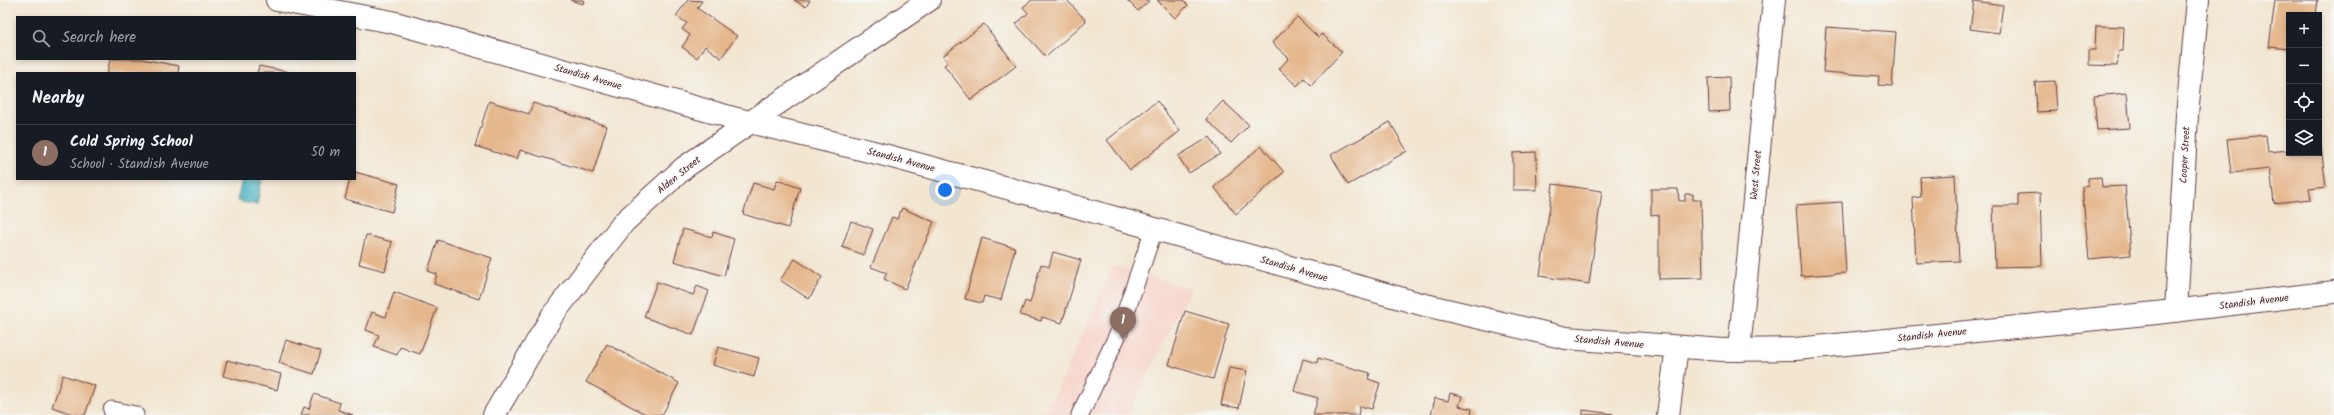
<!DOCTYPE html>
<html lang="en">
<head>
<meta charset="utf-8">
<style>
  body { margin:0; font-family:Kalam,sans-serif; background:#20242c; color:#f1f3f6 }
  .controls { position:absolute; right:12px; top:12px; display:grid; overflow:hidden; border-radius:0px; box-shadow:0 2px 6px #0003 }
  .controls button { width:36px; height:36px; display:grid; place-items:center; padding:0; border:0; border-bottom:1px solid #363941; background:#171b24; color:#f1f3f6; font:20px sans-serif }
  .you { position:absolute; left:945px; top:190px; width:14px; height:14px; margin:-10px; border:3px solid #fff; border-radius:50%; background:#1a73e8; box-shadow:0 0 0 6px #1a73e833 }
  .badge { display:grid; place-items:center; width:26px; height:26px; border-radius:50%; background:#d1495b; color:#fff; font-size:13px; font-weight:700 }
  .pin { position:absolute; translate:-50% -33px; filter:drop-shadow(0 1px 2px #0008) }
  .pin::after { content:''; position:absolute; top:21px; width:14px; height:12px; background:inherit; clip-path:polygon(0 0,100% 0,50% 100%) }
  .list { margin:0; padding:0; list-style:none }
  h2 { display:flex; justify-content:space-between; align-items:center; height:52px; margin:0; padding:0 16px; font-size:17px }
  h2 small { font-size:13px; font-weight:400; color:#9ea1a6 }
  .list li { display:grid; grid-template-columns:26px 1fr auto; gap:12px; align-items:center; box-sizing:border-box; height:56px; padding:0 16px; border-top:1px solid #363941 }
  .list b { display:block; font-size:15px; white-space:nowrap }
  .list p { margin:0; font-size:13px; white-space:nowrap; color:#9ea1a6 }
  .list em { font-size:13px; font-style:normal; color:#9ea1a6 }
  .icon { flex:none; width:22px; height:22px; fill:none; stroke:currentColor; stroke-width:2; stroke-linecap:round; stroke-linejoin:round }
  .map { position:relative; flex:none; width:2334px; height:415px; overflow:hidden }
  .search { position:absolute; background:#171b24; box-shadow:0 2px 6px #0003; left:16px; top:16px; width:340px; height:44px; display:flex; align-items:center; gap:10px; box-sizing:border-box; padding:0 14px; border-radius:0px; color:#9ea1a6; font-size:15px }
  .panel { position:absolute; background:#171b24; box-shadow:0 2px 6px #0003; left:16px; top:72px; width:340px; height:108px; border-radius:0px }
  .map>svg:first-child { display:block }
  .built { fill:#f7d1c7 }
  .water { fill:#3dacbb; stroke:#446673 }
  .building { fill:#e5b78d }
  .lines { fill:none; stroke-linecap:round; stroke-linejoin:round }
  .service-casing { stroke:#633d44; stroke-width:19 }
  .minor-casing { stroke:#633d44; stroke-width:24 }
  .tertiary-casing { stroke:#633d44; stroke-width:24 }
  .service { stroke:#fff; stroke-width:17 }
  .minor { stroke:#fff; stroke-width:22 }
  .tertiary { stroke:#fff; stroke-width:22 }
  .labels { text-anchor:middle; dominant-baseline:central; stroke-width:3; stroke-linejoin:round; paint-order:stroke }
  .street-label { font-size:10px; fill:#4a1f2b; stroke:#f6f6f2 }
</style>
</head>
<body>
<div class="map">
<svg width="2334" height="415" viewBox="0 0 2334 415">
  <rect width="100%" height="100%" fill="#f6f6f2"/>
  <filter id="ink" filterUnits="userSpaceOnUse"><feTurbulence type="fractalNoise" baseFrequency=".025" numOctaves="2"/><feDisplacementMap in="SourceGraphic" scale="8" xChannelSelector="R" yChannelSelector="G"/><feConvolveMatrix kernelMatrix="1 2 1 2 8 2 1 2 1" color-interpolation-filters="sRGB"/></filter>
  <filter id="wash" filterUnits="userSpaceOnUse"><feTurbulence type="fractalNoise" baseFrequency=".012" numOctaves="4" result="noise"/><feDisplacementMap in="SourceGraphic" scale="16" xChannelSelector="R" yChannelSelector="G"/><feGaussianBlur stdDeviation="0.9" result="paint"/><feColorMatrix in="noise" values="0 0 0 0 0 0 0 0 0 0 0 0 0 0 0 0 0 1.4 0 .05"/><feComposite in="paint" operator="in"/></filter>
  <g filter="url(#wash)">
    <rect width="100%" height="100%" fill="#f2e6d1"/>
    <polygon class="built" points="1113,266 1191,288 1128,415 1042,415 1056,393"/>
    <polygon class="water" points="242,179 262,179 257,205 237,201"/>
    <g id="blocks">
      <g class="building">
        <polygon points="570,0 584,0 583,4"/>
        <polygon points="688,0 702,1 697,8 737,36 721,58 705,46 697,58 682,47 690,35 682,29 687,23 676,16"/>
        <polygon points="794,0 810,0 806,7"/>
        <polygon points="1032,0 1067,0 1086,21 1046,57 1016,24 1028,13 1023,7"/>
        <polygon points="1127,0 1150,0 1138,11"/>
        <polygon points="1157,0 1183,0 1188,5 1175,18"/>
        <polygon points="2275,0 2318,0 2316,15 2289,15 2289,49 2269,47"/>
        <polygon points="1974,1 2003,5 1999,33 1970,29"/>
        <polygon points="1297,17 1318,37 1322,34 1342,52 1311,85 1304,78 1297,86 1279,69 1289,58 1272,43"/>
        <polygon points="984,24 1016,66 971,100 944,65 948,62 943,56"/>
        <polygon points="2096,26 2124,27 2123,51 2119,51 2117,66 2089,65 2089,50 2095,50"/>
        <polygon points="1826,27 1896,32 1892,86 1878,85 1879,76 1823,72"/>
        <polygon points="110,59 142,59 179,66 178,73 107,73"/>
        <polygon points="259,66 289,72 289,73 257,73"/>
        <polygon points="1729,77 1730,111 1709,112 1708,78"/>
        <polygon points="2055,81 2057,111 2037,112 2035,82"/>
        <polygon points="2127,93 2130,128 2097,130 2094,96"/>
        <polygon points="489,101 529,114 533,103 607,126 593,173 520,150 517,159 475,146"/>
        <polygon points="1157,101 1180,131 1130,170 1107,140"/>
        <polygon points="1223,101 1249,125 1231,143 1206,119"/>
        <polygon points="1390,122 1407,151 1348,185 1331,155"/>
        <polygon points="2266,135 2268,152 2289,150 2289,153 2319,153 2319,146 2321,146 2326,187 2309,189 2311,199 2274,203 2270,169 2231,173 2227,139"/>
        <polygon points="1210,137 1220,154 1189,173 1178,156"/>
        <polygon points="1261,146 1284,172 1236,214 1214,187"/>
        <polygon points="1536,152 1537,190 1513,190 1513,153"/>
        <polygon points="355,172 399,184 392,212 345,199 350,179 355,179"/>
        <polygon points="1955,175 1959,261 1916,263 1913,198 1921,197 1920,177"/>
        <polygon points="2101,177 2102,187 2125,186 2131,255 2089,259 2082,187 2088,186 2088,178"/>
        <polygon points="777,180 800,188 788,228 743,214 753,183 774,189"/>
        <polygon points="1553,184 1602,191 1589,284 1540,276"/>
        <polygon points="1651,189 1678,189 1679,201 1685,201 1685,194 1693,194 1693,200 1701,200 1703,278 1659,279 1659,215 1651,216"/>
        <polygon points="2040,193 2042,266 1995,267 1993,206 2018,206 2018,194"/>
        <polygon points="1842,202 1846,273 1801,276 1796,205"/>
        <polygon points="902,208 934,222 905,289 884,279 887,273 871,267 892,217 897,219"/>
        <polygon points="851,221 873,229 864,255 842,247"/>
        <polygon points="683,229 712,237 713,232 734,239 724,276 674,261"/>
        <polygon points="366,235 392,242 385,271 359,264"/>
        <polygon points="982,238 1015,248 1001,300 984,296 982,303 965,299"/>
        <polygon points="438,240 492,258 479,299 434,284 437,274 428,271"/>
        <polygon points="1053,252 1081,260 1062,323 1042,317 1041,321 1020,315 1025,301 1030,303 1041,264 1049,267"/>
        <polygon points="795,259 822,277 809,299 780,280"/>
        <polygon points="657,282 693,295 697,286 709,291 693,335 644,317"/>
        <polygon points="394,292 437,308 420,354 400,347 397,355 374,347 379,335 366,330 372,312 386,317"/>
        <polygon points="1185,311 1229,324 1213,379 1169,365"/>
        <polygon points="286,340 321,351 314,374 279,363"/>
        <polygon points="607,344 679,383 662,415 647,415 586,382"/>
        <polygon points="718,347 759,358 754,377 713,365"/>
        <polygon points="1318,358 1370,373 1368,379 1380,383 1372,409 1360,406 1358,415 1313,415 1318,398 1294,391 1303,359 1317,363"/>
        <polygon points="227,360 281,374 277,390 223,376"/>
        <polygon points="1229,368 1247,371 1239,408 1221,405"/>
        <polygon points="63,375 95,386 85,415 75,415 52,407"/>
        <polygon points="1450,393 1462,396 1459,406 1472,409 1471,415 1431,415 1435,398 1448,401"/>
        <polygon points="314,394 340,403 338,410 353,415 301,415 304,407 309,409"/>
        <polygon points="1583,410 1613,414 1613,415 1583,415"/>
      </g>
    </g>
  </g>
  <g filter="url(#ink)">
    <use href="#blocks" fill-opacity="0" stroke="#633d44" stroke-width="1"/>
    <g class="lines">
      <defs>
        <g id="service">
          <polyline points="112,410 135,415"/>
          <polyline points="1080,415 1119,332 1154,229"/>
        </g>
        <g id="minor">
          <polyline points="2176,311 2187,115 2198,0"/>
          <polyline points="1739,350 1774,0"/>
          <polyline points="494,415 552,316 624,222 685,167 929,0"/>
          <polyline points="1668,415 1677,347"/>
        </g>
        <polyline id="tertiary" points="277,0 392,22 737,119 877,153 1070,205 1421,304 1566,338 1723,350 1796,349 2156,313 2334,292"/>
      </defs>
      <use href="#service" class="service-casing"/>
      <use href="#minor" class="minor-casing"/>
      <use href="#tertiary" class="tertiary-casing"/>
      <use href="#service" class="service"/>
      <use href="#minor" class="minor"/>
      <use href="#tertiary" class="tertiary"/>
    </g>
  </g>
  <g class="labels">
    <g class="street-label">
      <text transform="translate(588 77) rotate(16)">Standish Avenue</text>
      <text transform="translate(2185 155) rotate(-87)">Cooper Street</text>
      <text transform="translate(901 160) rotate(15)">Standish Avenue</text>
      <text transform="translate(679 175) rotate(-39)">Alden Street</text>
      <text transform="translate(1756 175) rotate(-85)">West Street</text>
      <text transform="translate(1294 269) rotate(16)">Standish Avenue</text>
      <text transform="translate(2254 302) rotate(-7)">Standish Avenue</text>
      <text transform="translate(1932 335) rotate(-6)">Standish Avenue</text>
      <text transform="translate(1609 342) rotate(5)">Standish Avenue</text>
    </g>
  </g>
</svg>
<div class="controls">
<button>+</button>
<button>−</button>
<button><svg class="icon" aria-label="locate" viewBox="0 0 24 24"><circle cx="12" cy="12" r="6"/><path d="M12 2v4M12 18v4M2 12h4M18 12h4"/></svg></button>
<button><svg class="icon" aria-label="layers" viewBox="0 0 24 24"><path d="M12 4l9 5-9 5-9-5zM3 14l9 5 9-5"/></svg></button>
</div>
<div class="you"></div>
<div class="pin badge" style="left:1123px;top:340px;background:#8d6e63">1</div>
<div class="search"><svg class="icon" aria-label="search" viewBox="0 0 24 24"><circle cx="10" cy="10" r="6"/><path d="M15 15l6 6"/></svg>Search here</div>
<section class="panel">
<h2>Nearby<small></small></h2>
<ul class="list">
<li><span class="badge" style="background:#8d6e63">1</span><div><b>Cold Spring School</b><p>School · Standish Avenue</p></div><em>50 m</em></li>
</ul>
</section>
</div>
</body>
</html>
